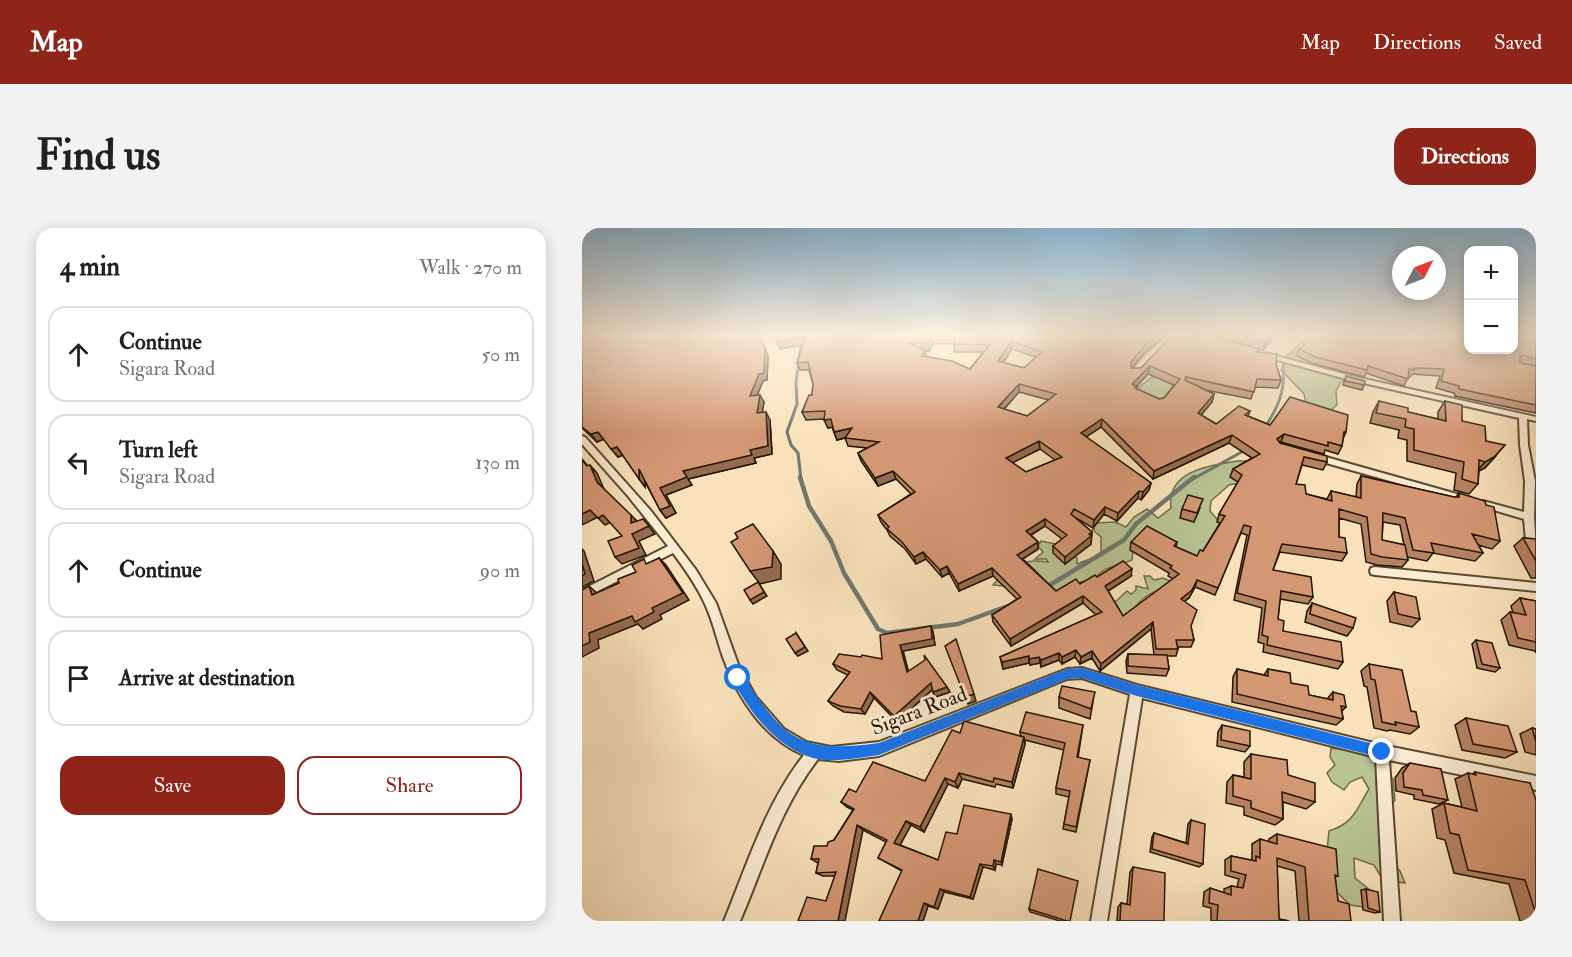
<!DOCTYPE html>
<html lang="en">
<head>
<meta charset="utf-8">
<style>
  body { margin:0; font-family:"IM FELL Double Pica",serif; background:#f2f2f2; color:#202124 }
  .controls { position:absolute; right:18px; top:18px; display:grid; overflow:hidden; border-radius:12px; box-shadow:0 3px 15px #0003 }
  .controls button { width:54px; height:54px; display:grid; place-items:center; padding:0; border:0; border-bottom:2px solid #e0e0e0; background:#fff; color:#202124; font:30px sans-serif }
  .compass { position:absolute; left:810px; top:18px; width:54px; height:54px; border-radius:50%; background:#fff; box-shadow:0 3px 15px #0003; rotate:48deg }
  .stop { position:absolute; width:18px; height:18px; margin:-14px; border:4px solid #1a73e8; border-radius:50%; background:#fff }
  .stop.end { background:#1a73e8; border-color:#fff; box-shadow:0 2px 6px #0008 }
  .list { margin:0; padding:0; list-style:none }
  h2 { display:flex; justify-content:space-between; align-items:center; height:78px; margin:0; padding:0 24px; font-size:26px }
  h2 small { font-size:20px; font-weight:400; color:#757577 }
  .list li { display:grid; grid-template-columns:39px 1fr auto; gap:18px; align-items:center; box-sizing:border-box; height:96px; margin:0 12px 12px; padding:0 12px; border:2px solid #e0e0e0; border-radius:18px }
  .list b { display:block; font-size:22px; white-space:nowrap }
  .list p { margin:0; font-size:20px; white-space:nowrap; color:#757577 }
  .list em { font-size:20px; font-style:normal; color:#757577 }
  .actions { display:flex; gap:12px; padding:18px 24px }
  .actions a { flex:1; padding:14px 0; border:2px solid #8f2418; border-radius:18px; text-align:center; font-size:21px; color:#8f2418 }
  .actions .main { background:#8f2418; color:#fff }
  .icon { flex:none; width:33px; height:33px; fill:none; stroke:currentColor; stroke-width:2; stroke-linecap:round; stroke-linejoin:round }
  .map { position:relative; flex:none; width:954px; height:693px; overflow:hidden; border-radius:18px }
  header { display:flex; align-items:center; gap:36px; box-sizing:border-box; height:84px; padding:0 30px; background:#8f2418; color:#fff }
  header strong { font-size:28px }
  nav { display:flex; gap:33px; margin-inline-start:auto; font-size:21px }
  .intro { display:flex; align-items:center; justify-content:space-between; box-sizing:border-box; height:144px; padding:0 36px }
  h1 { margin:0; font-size:42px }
  .button { padding:15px 27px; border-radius:18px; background:#8f2418; color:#fff; font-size:21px; font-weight:700 }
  main { display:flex; gap:36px; padding:0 36px }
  aside { flex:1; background:#fff; border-radius:18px; box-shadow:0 3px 15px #0003 }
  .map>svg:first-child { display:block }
  .green { fill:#b8c494; stroke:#6e6c4a; stroke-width:1.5 }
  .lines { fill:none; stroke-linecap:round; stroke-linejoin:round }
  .stream-far1 { stroke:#6f796f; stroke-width:3 }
  .stream { stroke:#6f796f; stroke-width:4.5 }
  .minor-casing { stroke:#594830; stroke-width:4 }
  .minor { fill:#fbecd3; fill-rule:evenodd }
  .wall { fill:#b68264; stroke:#241501; stroke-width:1.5; fill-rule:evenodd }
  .shaded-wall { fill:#946a51; stroke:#241501; stroke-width:1.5 }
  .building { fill:#d49774; stroke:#241501; stroke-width:1.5; fill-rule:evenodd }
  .route { fill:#1a73e8 }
  .labels { text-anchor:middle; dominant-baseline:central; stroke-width:6; stroke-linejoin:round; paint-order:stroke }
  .street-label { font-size:21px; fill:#241501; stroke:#fbecd3 }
</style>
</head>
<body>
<header>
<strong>Map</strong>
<nav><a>Map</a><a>Directions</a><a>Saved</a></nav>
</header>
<div class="intro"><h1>Find us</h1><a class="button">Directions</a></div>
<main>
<aside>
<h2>4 min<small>Walk · 270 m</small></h2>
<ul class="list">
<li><svg class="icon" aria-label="ahead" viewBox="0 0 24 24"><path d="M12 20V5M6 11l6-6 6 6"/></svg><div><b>Continue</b><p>Sigara Road</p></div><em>50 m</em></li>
<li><svg class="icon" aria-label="left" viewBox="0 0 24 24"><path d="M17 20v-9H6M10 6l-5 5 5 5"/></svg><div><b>Turn left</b><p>Sigara Road</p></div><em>130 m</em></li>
<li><svg class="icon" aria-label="ahead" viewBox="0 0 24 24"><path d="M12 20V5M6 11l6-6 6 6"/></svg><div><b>Continue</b></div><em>90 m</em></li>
<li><svg class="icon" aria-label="arrive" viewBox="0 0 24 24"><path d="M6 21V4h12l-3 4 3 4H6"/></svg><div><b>Arrive at destination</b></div></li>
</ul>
<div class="actions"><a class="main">Save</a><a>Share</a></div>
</aside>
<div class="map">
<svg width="954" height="693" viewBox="0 0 954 693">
  <rect width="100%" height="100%" fill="#f9e2bb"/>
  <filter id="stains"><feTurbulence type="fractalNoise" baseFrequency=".00333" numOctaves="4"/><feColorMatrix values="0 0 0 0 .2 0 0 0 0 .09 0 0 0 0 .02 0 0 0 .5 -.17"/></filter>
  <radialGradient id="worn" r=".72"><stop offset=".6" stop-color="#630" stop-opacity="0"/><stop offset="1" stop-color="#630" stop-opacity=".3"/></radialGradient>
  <g class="green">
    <polygon points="721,118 745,132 736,139 757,146 771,137 785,145 759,154 754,163 755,177 747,184 724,175 722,166 699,142 704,128 714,125"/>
    <polygon points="584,148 594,163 584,173 562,175 555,161 570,149"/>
    <path d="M655,233H666L681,242L657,255L647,257L629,273L628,283L640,297L645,307L612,330L551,322L550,332C535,338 517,339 511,355L480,364L411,357C428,338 440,330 466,334L464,331H453L461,324L456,318L459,313L474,316L495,330V336L519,327V309L512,303V295L533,294L544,299L552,289L565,281L576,290L589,280C584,243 628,237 655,233Z"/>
    <path d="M562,348H568L572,352L581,350L593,355C570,364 554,369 545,395L532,375L545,363L549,366L554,362V358L566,361Z"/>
    <path d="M777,518L811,551L813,572L803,586L801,624L818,643L823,655L801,652L792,637L772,630L773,650L793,666L781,679L768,677L742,652L747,603C772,595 774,582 787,561L780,549L768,554L762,562L750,554L745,545L753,537L748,529L749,520L763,522Z"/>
  </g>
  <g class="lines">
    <g class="stream-far1">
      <polyline points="217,107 219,117 214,154 215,176 205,204 209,217 216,225 219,251"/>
      <path d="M683,199C698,177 704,159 701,132L728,107"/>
      <polyline points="611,251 665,221"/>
    </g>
    <g class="stream">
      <polyline points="218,249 227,278 249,313 262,345 296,401 305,405 376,396 426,378"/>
      <polyline points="463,360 542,312 554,296 612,249"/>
    </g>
    <defs>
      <g id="minor">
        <polygon points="587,107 595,107 570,130 556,146 550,146 550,142 564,126"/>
        <polygon points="683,125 769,148 954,189 954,193 945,191 946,217 953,253 952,289 954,325 950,324 944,312 942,291 898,278 896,276 901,273 942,284 943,253 938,217 937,190 768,152 681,128 679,127"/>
        <path d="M0,208L3,209L69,283L114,342L134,375L157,439L174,469L202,501L224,514L249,519L297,514L485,441L500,440L555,457L800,517L954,548V562L807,532L818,693H802L794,529L560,470L525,693H509L548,466L500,450L485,451L297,528L257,533L236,531C198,580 182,637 158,693H142C165,637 184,575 222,527C182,511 155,469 141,429C135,412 131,393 123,376C115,358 103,341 91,325L0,371V362L86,318L46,268L0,216Z"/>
        <polygon points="733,226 889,270 891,272 886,275 730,231 729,229"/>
        <polygon points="793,339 954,355 954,363 793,347 789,346 788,343 789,340"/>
      </g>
    </defs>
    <use href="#minor" class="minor-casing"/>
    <use href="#minor" class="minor"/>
  </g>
  <g class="wall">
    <polygon points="0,107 186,128 185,152 181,153 175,167 182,174 180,185 188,192 190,226 172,230 174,235 106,251 110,257 84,267 94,285 84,290 78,282 63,254 63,259 41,227 36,229 22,211 15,214 0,200"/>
    <path d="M194,107H583L562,125L550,140H559L591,107H693L681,122L677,121L676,124L694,136L699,152L696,160L673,159L669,171L623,162L632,166L630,174L619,187L634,196L668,183L666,188L688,197L764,204L761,211L760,218L756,226L743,222L742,226L699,214L697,215L745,234L741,242L720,237L714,256L724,266L745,271L749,263L774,269L775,256L779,248L872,269H874L877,265L904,277L918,313L910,321L896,317L901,325L893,333L851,325L845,333L825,329L826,332L820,339L795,337L784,334L779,296L757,290V309L765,325L760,333L698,324L691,342L731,369L726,376L698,371L696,391L701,403L761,434L756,441L681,424L682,416L676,414L680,380L652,372L665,307L659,305L633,367L613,359L607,370L603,373L612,412L609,419H596V421L594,428H585L587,441L584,448L545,445L544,433L546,426L572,427L569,401L518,443L510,430L498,436L493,429L480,436L477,432L459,439L458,435L448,437L447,435L421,441L418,429L514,387L501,375L429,418L411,394L410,387L435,371L411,348L377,363L367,345L360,349L344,331L334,336L323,321L308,308L305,302L299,294L296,287L329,266L314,251L296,258L279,233L276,225L285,220L266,218L263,210L255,212L250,199L246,200L242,191L224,192L220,184L230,167L231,156L227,142H218L215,135L220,117L198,121ZM351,116H372L373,124H401L388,141L344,128L343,123H347ZM430,121L454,129L442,140L421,135ZM566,146L592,157L582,170L577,171L555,161V158ZM437,164L467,172L445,188L422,181ZM519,199L571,251L647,215L670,230L651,241L648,249L656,254L637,286L635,294L638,295L621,323L615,328L594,319L595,314H549L548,322L587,345L586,348L591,351L541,388L526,363L549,348L515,349L474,363L441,331L456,321V314L449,307L463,298L480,311L471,318V325L483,336L509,316L510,304L494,290L511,300L522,286L535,293L556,270L559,272L567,262L569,255L504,209ZM458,221L473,232L444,244L430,235ZM801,294L818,297L822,317L800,312Z"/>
    <polygon points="954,107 954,185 873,168 872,165 854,160 858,148 830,146 828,149 826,149 822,158 784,145 782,149 730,135 715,128 717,121"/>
    <polygon points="764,148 782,157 780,162 761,157"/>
    <polygon points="797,173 826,184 856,191 856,184 863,173 880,193 904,213 914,228 903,240 897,243 896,256 887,266 872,262 874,245 825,233 825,212 816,210 817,202 788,195 791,184"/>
    <polygon points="618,280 612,294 598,290 600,281"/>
    <polygon points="941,310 954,311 954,350 949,350 932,318"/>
    <polygon points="812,364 838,391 830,399 808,394 805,373"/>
    <polygon points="938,370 954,373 954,425 953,423 927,417 919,392 928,384 931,385 929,378"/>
    <polygon points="730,375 771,400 765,408 723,394 725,383"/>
    <polygon points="351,404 353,417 321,423 326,443 365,459 368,464 353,469 350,462 315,494 292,470 283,486 262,484 251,478 246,473 266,447 255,442 251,436 300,431"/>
    <polygon points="894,412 918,440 913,444 895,440 890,416"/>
    <polygon points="787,436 829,483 837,499 828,506 808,502 805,503 792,500 785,459 782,458 779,443"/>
    <polygon points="655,441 682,447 686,441 709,455 727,467 745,471 751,464 764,479 760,483 761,491 754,497 650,474 651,449"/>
    <polygon points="477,469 511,474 508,491 477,480"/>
    <polygon points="884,490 935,524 923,530 880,522 873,497"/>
    <polygon points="501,497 496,530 508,532 494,604 481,601 487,569 474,566 474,560 482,522 443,512 443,516 431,560 414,556 413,559 380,551 376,560 366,556 342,604 329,597 318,617 356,632 375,606 430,591 420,637 414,636 413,642 401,639 391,671 362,664 356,681 346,678 341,693 297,693 320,643 296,630 304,614 281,602 244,673 253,648 241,648 234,645 236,635 229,631 252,612 271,582 265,579 259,574 274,564 343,553 378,505 439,509 438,504"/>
    <polygon points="640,497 668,518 663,524 635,518 636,504"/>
    <polygon points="950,500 954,501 954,527 943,524 938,506"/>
    <polygon points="669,526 706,547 733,574 724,581 701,574 701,591 693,597 662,587 662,579 644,575 645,554 651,547 662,549 662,534"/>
    <polygon points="828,535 866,572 857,576 832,571 832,567 814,563 813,550 820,540"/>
    <polygon points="893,544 954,572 954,693 938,693 927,656 872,645 863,612 855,610 850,581 862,575 880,579 873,551 886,545 890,546"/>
    <polygon points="609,592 621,636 617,639 568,624 570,609 572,605 604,615 606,596"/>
    <polygon points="695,606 756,648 753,649 756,673 769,693 717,693 713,643 695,638 697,691 707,693 629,693 629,680 621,678 622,664 628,660 642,665 642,661 649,658 655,659 657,651 643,647 643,632 649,628 668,632 670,631 670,616 678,611 687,614 687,611"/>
    <polygon points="551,639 582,693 535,693 536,679 539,675 545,676 548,644"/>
    <polygon points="784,661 798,684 793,685 781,682 779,662"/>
    <polygon points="447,681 488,693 478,693 448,684"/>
  </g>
  <g class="shaded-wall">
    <polygon points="575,107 583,107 562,125 548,142 549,134 563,117"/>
    <polygon points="689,107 693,107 681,122 683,114"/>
    <polygon points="349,108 351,116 347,123 346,115"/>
    <polygon points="223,109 226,116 198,121 195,114"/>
    <polygon points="429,113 430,121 417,141 416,133"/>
    <polygon points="183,120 186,128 185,152 181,153 172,175 168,168"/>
    <polygon points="568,138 566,146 549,164 550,156"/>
    <polygon points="437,156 437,164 417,187 416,179"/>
    <polygon points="632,166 630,174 614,193 616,185"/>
    <polygon points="178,167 182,174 179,193 175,185"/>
    <polygon points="184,184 188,192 190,226 172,230 174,235 106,251 110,257 84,267 94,285 84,290 78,282 78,260 101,243 168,222"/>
    <polygon points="249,191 252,199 246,200 242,192"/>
    <polygon points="520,191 519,199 498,213 499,205"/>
    <polygon points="270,200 273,207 255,212 252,204"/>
    <polygon points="16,204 22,211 15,214 9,206"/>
    <polygon points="702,206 699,214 692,218 695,211"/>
    <polygon points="650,207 647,215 571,251 572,243"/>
    <polygon points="457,213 458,221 424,238 424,230"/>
    <polygon points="923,217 903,240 894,244 903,234"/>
    <polygon points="35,219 41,227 36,229 29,221"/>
    <polygon points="0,231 12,245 8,237 15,245 22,261 15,254"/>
    <polygon points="57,241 63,249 63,259 57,251"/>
    <polygon points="311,243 314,251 296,258 293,250"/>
    <polygon points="569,255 567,262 559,272 561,264"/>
    <polygon points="557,263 556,270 535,293 536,285"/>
    <polygon points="523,279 522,286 511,300 512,292"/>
    <polygon points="8,282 16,289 0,297 0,286"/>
    <polygon points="21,287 29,294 23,297 16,290"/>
    <polygon points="49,287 56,294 49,295"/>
    <polygon points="61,291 73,306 57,313 64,327 40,336 33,329"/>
    <polygon points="463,291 463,298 444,310 444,303"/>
    <polygon points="510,304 509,316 483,336 483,329"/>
    <polygon points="456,314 456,321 436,334 435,327"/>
    <polygon points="0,321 2,323 12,353 0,359"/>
    <polygon points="191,323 199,336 199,351 178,356 168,343"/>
    <polygon points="341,324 344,331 334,336 332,329"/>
    <polygon points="77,330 84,337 107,372 78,387 80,391 61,401 56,396 16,412 17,420 0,429 0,418 7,405 70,380"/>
    <polygon points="365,338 367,345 360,349 358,342"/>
    <polygon points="410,340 411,348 377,363 376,356"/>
    <polygon points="550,341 549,348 523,365 523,358"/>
    <polygon points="615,352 613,359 607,370 596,378 599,371"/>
    <polygon points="176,354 185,368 171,376 168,372"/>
    <polygon points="7,358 16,366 10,367"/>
    <polygon points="501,368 501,375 429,418 428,411"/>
    <polygon points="571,394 569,401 518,443 519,436"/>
    <polygon points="349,398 351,404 353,417 321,423 328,449 325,444 318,417"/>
    <polygon points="214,405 226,423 216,428 213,425"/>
    <polygon points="494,422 493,429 480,436 480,429"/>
    <polygon points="510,423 510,430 498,436 499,429"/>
    <polygon points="477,425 477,432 459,439 459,432"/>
    <polygon points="447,428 447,435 421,441 420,434"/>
    <polygon points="457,429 458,435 448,437 447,431"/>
    <polygon points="349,455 351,461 315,494 312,488"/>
    <polygon points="365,459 368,464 353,469 351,464"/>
    <polygon points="288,464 292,470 283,486 279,481"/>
    <polygon points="392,466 394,473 386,476 383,469"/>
    <polygon points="442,509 443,516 431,560 430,554"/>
    <polygon points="377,545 380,551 376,560 373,554"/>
    <polygon points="363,550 366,556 342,604 338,599"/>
    <polygon points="429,586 430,591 420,637 419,634"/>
    <polygon points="324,593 329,597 317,619 312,615"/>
    <polygon points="275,597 281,602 263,693 256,693"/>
    <polygon points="412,632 414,636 413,642 411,638"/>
    <polygon points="398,636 401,639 391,671 388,669"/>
    <polygon points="358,661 362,664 356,681 352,679"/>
    <polygon points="342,675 346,678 341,693 336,693"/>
  </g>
  <g class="building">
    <polygon points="0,107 176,107 183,120 182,145 177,146 168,168 178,167 175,185 184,184 186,218 168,222 170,227 101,243 105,249 78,260 88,278 78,282 57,241 57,251 35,219 29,221 16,204 9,206 0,199"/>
    <path d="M194,107H575L563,117L549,134V140H559L591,107H628L677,121L675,124L695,126L694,136L699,152L675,151L672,164L604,149L603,152L632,166L616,185L634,196L657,178L668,183L663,187L688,197L708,169L766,187L764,204H762L760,218L746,214V218L702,206L695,211L698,215L745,228V234L722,229L714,256L723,257L724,266L750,273L749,263L779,270V248L872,269H877V265L903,273L904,277L912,279L918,313L890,306L901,325L849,315L852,325L831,322L823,290L801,285L800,312L823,317L826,332L800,329L789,326L785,289L757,281V309L763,310L765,325L700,316L691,342L729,349L731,369L699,363L696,391L702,393L701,403L759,414L761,434L685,417L686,409L680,407L684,373L655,365L669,299L662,297L636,360L615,352L610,362L599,371L615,382L609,398L612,412H594L596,421H574L571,394L519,436L510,423L499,429L494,422L480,429L477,425L459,432L457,429L447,431V428L420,434L418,429L520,384L501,368L428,411L410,387L439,369L410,340L376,356L365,338L358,342L341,324L332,329L320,314L305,301L307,299L296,287L333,264L311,243L293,250L276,225L297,214L263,210L270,200L252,204L249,191L242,192L243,183L220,184L227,167H230L231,156L226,134L215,135L223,109L195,114ZM349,108H374L372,116L408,117L388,141L370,133L340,128L343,122L326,115H346ZM429,113L460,124L442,140L416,133ZM568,138L598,151L582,170L577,171L553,160L555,159L550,156ZM437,156L474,166L445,188L416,179ZM520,191L572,243L650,207L678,226L651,241L660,247L637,286L643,288L621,323L618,322L615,328L592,318L595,314L565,298L549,314L590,338L588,340L597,346L541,388L523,358L550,341L541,333L515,349L513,347L498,356L494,351L474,363L435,327L456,314L444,303L463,291L485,307L471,318L483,329L509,308L507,306L510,304L489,286L492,281L512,292L523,279L536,285L557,263L561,264L569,255L499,205ZM457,213L480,229L444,244L424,230Z"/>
    <polygon points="658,107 689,107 683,114"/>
    <polygon points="734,107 886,107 886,122 932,122 932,107 954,107 954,131 940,127 938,129 938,135 954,138 954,177 877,161 877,158 859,153 862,141 832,140 832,142 827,141 826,151 786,138 785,142 733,129 717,121"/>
    <polygon points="764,148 783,153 782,157 763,153"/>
    <polygon points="797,173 826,180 826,184 864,193 863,173 880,177 880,193 903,198 904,213 923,217 912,229 903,234 897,232 896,256 880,251 882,234 832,222 832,201 823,199 824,191 794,185"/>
    <polygon points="0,232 5,238 8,237 15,254 49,287 49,295 61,291 67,298 50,306 57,320 33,329 26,313 40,308 21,287 16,290 8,282 0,286"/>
    <polygon points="606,267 621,271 615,285 600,281"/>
    <polygon points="171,296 191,323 190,339 168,343 149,314 156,310 153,305"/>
    <polygon points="941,310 954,311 954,333"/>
    <polygon points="77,330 101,365 70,380 72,384 53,394 50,388 7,405 8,414 0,418 0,362 7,358 10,367 37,355 36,351 54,344 50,337 62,331 64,336"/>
    <polygon points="0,335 3,346 0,348"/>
    <polygon points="176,354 182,364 168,372 162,362"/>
    <polygon points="812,364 834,369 838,391 816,386"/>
    <polygon points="938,370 954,373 954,414 936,410 928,384 944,387"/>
    <polygon points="730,375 774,390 771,400 728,386"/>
    <polygon points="349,398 350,411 318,417 325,444 343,432 342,427 365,459 351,464 349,455 312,488 288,464 279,481 258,478 246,473 268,444 251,436 257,426 279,429 280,427 300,431 298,407"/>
    <polygon points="214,405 223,419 213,425 204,411"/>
    <polygon points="374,411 392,466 383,469 363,418"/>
    <polygon points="894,412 910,415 918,440 900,436"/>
    <polygon points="546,426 585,427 587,441 546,438"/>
    <polygon points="787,436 820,442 829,483 834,484 837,499 813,494 814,497 800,494 793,452 789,451"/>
    <polygon points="655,441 686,448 686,441 708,445 709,455 726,458 727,467 751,472 751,464 762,467 764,479 759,478 761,491 655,466"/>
    <polygon points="480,458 513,464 509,481 477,469"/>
    <polygon points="444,484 501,497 495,529 508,532 494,599 482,596 488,563 474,560 483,515 438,504"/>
    <polygon points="884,490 926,498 935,524 891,516"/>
    <polygon points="382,493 442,509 430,554 412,550 411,554 377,545 373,554 363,550 338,599 324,593 312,615 356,632 364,604 375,606 382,577 429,586 419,634 412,632 411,638 398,636 388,669 358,661 352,679 342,675 336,693 297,693 320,642 296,630 305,612 275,597 256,693 216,693 225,669 244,673 254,644 234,645 237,631 229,631 232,618 245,618 246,614 252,612 272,581 259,574 267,561 274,564 291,534 343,553 370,502 378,505"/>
    <polygon points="640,497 668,503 668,518 639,512"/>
    <polygon points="950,500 954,501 954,514"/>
    <polygon points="669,526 705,532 706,547 733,555 733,574 700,564 701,591 669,580 669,573 651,568 651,547 669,551"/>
    <polygon points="828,535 859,541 866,572 841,567 840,562 822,559 821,545"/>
    <polygon points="893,544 948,555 954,572 954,686 943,652 886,642 877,607 868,605 862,575 895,583 886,545 894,547"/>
    <polygon points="609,592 623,596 621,636 570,621 572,605 606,616"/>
    <polygon points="695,606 754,621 756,648 753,647 756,673 767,676 769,693 727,693 723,639 695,630 697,691 707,693 635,693 636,677 627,675 628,660 649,667 649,658 661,660 664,647 649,643 649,628 674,633 674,628 678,630 678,611 695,616"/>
    <polygon points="551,639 583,645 582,693 538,693 539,675 548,677"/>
    <polygon points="456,641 496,653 488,693 485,693 447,681"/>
    <polygon points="784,661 796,664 798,684 786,680"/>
  </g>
  <linearGradient id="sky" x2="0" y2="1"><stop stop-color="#8bb7d5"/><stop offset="0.52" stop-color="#fcf2e0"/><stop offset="1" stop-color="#fcf2e0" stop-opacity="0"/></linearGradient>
  <rect width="954" height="204" fill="url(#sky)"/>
  <path class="route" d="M500,440L555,457L800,518L804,520L806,524L804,529L800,530L555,468L500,450L486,451L297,527C276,530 252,535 231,530C194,519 167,484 150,450L152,446H160C202,511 217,526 297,515L485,441Z"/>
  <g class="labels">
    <g class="street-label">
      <text transform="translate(337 483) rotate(-21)">Sigara Road</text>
    </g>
  </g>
  <rect width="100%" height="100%" filter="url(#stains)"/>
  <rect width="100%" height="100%" fill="url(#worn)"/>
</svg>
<div class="controls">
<button>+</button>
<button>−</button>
</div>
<svg class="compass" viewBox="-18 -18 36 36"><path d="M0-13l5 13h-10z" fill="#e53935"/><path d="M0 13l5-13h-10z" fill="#757577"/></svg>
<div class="stop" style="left:156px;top:450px"></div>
<div class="stop end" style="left:800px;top:524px"></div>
</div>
</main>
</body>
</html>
